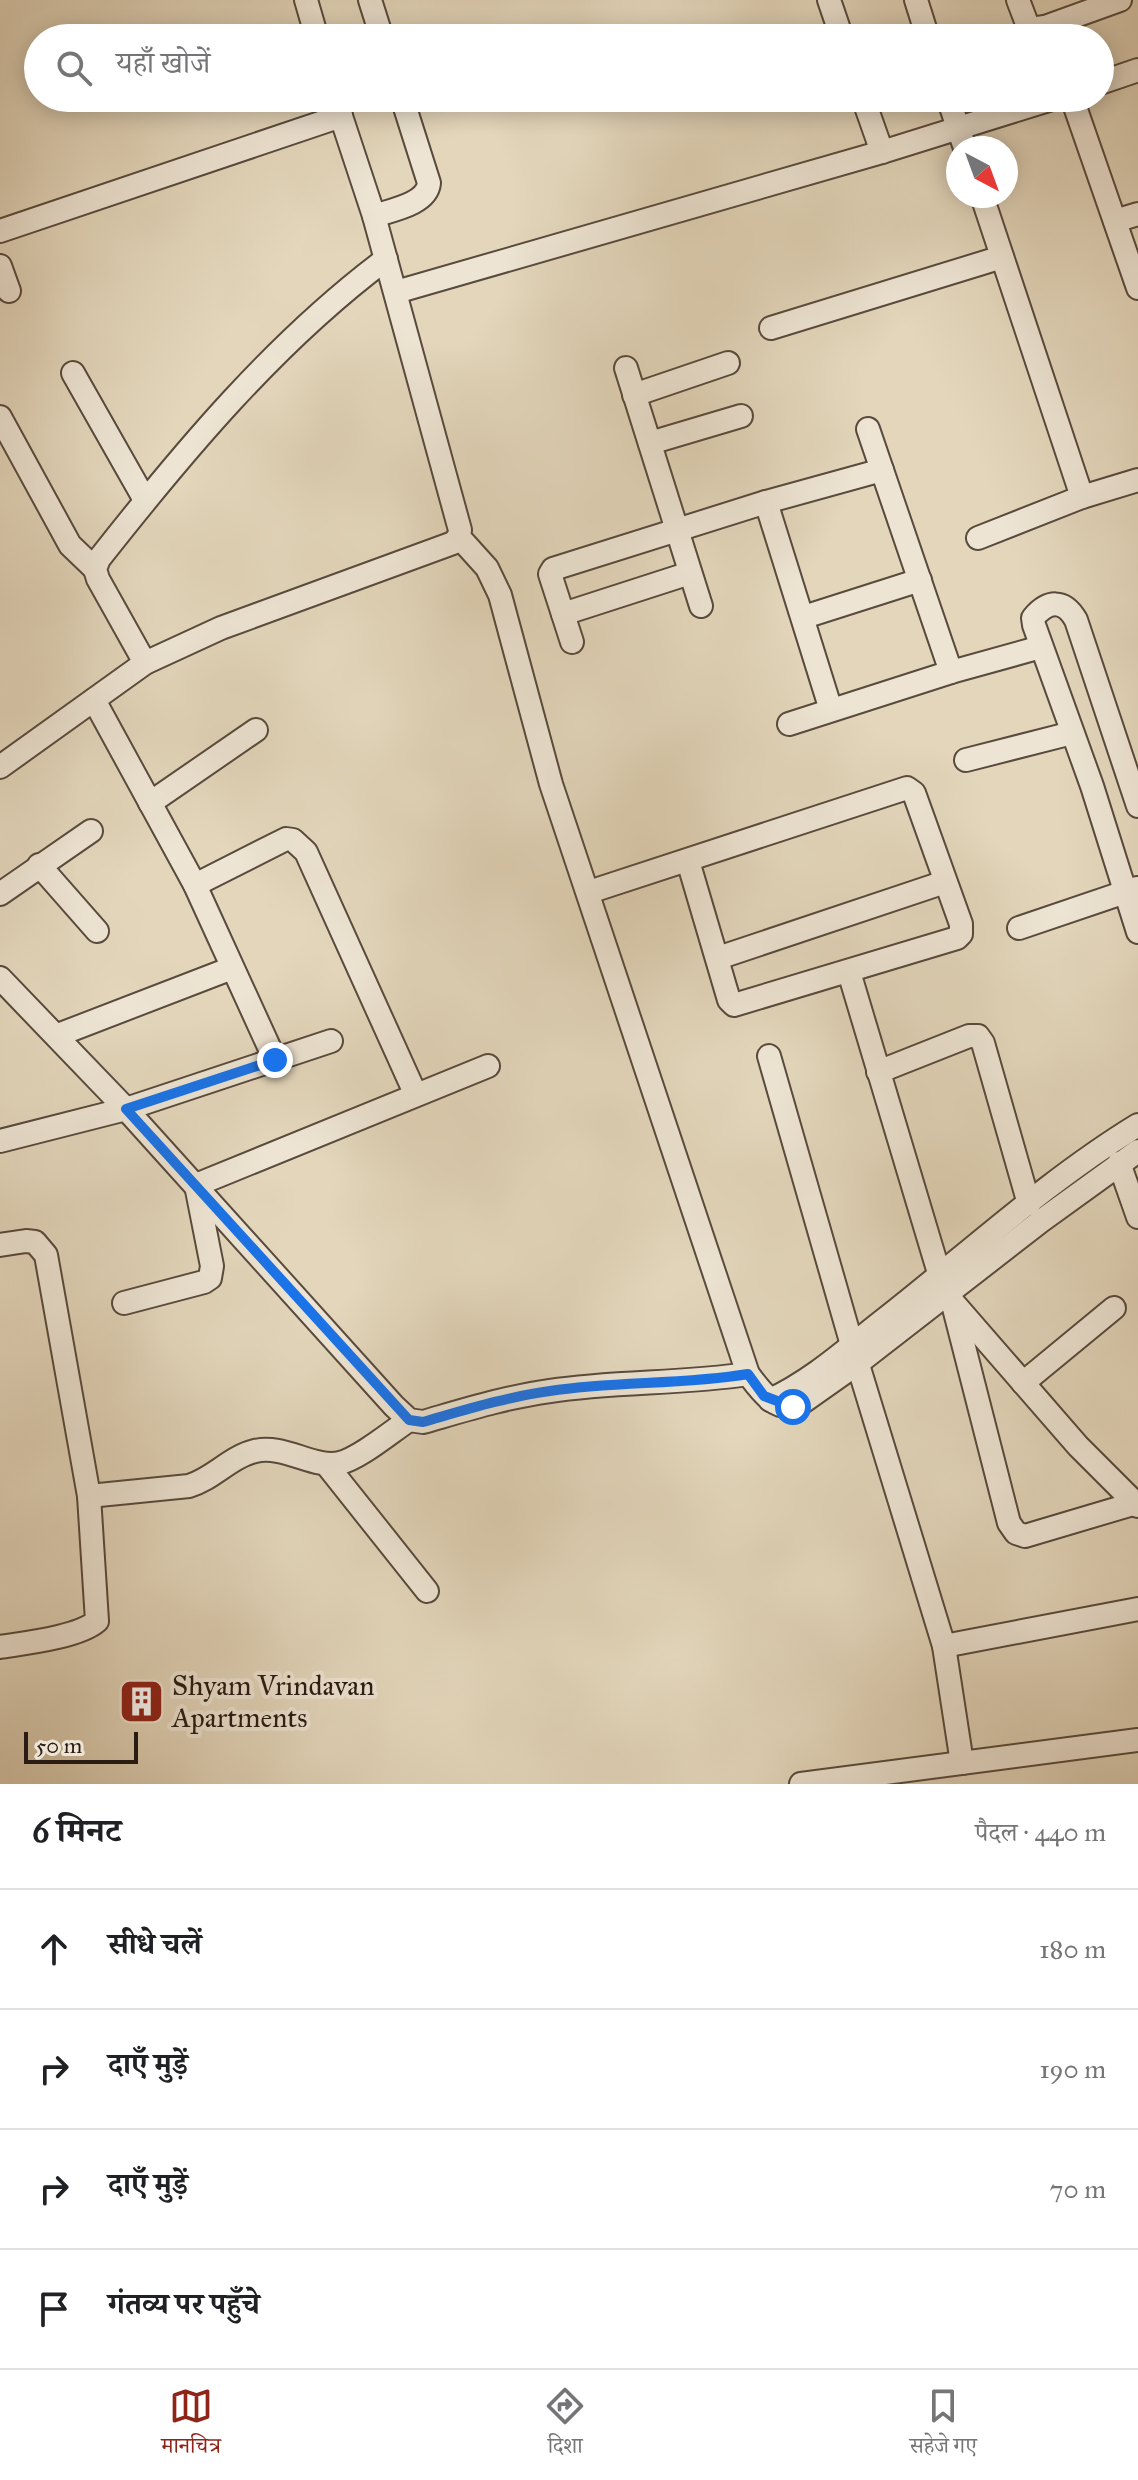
<!DOCTYPE html>
<html lang="hi">
<head>
<meta charset="utf-8">
<style>
  body { margin:0; font-family:"IM FELL Great Primer","Noto Serif Devanagari",serif; background:#f6f6f6; color:#202124 }
  .compass { position:absolute; left:946px; top:136px; width:72px; height:72px; border-radius:50%; background:#fff; box-shadow:0 4px 20px #0003; rotate:139deg }
  .scale { position:absolute; left:24px; bottom:20px; width:114px; box-sizing:border-box; padding-left:8px; border:4px solid #2a1b13; border-top:0; font-size:22px; line-height:28px; white-space:nowrap; color:#2a1b13; -webkit-text-stroke:6px #ede4d3; paint-order:stroke }
  .stop { position:absolute; width:24px; height:24px; margin:-18px; border:6px solid #1a73e8; border-radius:50%; background:#fff }
  .stop.end { background:#1a73e8; border-color:#fff; box-shadow:0 2px 8px #0008 }
  .list { margin:0; padding:0; list-style:none }
  h2 { display:flex; justify-content:space-between; align-items:center; height:104px; margin:0; padding:0 32px; font-size:34px }
  h2 small { font-size:26px; font-weight:400; color:#757577 }
  .list li { display:grid; grid-template-columns:52px 1fr auto; gap:24px; align-items:center; box-sizing:border-box; height:120px; padding:0 32px; border-top:2px solid #e0e0e0 }
  .list b { display:block; font-size:30px; white-space:nowrap }
  .list em { font-size:26px; font-style:normal; color:#757577 }
  .icon { flex:none; width:44px; height:44px; fill:none; stroke:currentColor; stroke-width:2; stroke-linecap:round; stroke-linejoin:round }
  .map { position:relative; flex:none; width:1138px; height:1784px; overflow:hidden }
  .search { position:absolute; background:#fff; box-shadow:0 4px 20px #0003; left:24px; right:24px; top:24px; height:88px; display:flex; align-items:center; gap:20px; box-sizing:border-box; padding:0 28px; border-radius:44px; color:#757577; font-size:30px }
  .sheet { height:584px; background:#fff }
  nav { display:flex; justify-content:space-around; align-items:center; box-sizing:border-box; height:112px; border-top:2px solid #e0e0e0; background:#fff; font-size:22px; color:#757577 }
  nav a { display:grid; justify-items:center; gap:4px }
  nav .on { color:#8f2418 }
  .map>svg:first-child { display:block }
  .lines { fill:none; stroke-linecap:round; stroke-linejoin:round }
  .minor-casing { stroke:#584a3d; stroke-width:26 }
  .minor { stroke:#ede4d3; stroke-width:22 }
  .route { stroke:#1a73e8; stroke-width:10 }
  .labels { text-anchor:middle; dominant-baseline:central; stroke-width:8; stroke-linejoin:round; paint-order:stroke }
  .poi-label { font-size:28px; fill:#2a1b13; stroke:#ede4d3; text-anchor:start }
</style>
</head>
<body>
<div class="map">
<svg width="1138" height="1784" viewBox="0 0 1138 1784">
  <rect width="100%" height="100%" fill="#e3d6bb"/>
  <filter id="stains"><feTurbulence type="fractalNoise" baseFrequency=".0025" numOctaves="4"/><feColorMatrix values="0 0 0 0 .2 0 0 0 0 .09 0 0 0 0 .02 0 0 0 .5 -.17"/></filter>
  <radialGradient id="worn" r=".72"><stop offset=".6" stop-color="#630" stop-opacity="0"/><stop offset="1" stop-color="#630" stop-opacity=".3"/></radialGradient>
  <g class="lines">
    <defs>
      <g id="minor">
        <polyline points="306,0 317,38"/>
        <polyline points="370,0 382,38"/>
        <polyline points="829,0 842,38"/>
        <polyline points="916,0 928,38"/>
        <polyline points="1018,0 1029,29 1045,27 1051,38"/>
        <polyline points="1045,27 1120,0"/>
        <polyline points="1100,83 1138,70"/>
        <path d="M335,98L374,216L460,530L459,537L487,568L500,595L551,784L748,1374C760,1390 774,1411 797,1406L858,1363L1041,1221L1138,1151"/>
        <polyline points="863,98 882,152"/>
        <polyline points="948,98 965,148"/>
        <polyline points="1072,98 1138,288"/>
        <polyline points="982,196 1082,497"/>
        <path d="M374,216C392,210 427,204 429,183L402,98"/>
        <polyline points="1115,221 1138,214"/>
        <polyline points="0,231 341,116"/>
        <polyline points="0,266 9,291"/>
        <polyline points="396,292 882,152 1055,98"/>
        <polyline points="771,328 1002,257"/>
        <polyline points="626,368 701,606"/>
        <polyline points="73,373 145,500"/>
        <polyline points="634,395 728,363"/>
        <polyline points="0,417 70,545 95,569"/>
        <polyline points="868,429 951,672"/>
        <polyline points="650,443 741,416"/>
        <polyline points="766,502 831,710"/>
        <polyline points="978,538 1082,497 1138,480"/>
        <polyline points="563,614 690,573"/>
        <polyline points="804,617 920,580"/>
        <polyline points="572,642 550,574 553,569 766,502 882,470"/>
        <path d="M145,663L98,579L95,569L99,559C184,451 275,342 386,259"/>
        <polyline points="94,700 195,885 275,1060"/>
        <polyline points="789,724 951,672 1041,647"/>
        <polyline points="966,760 1072,733"/>
        <polyline points="0,767 145,663 221,628 453,543 459,537"/>
        <polyline points="150,803 256,730"/>
        <path d="M1138,806L1076,620C1064,599 1048,600 1033,618L1034,625L1092,786L1138,932"/>
        <polyline points="39,865 97,931"/>
        <polyline points="195,885 286,839 293,840 306,852 415,1093"/>
        <polyline points="589,892 907,788 914,793 961,924 961,934 957,938 734,1005 729,1000 688,861"/>
        <polyline points="0,894 91,831"/>
        <polyline points="1019,928 1137,888"/>
        <polyline points="718,958 945,882"/>
        <polyline points="849,972 945,1293 1078,1446 1138,1506"/>
        <path d="M0,978L126,1109L394,1406L409,1420L423,1422C465,1410 506,1397 550,1391C615,1381 682,1384 748,1374"/>
        <polyline points="58,1035 232,968"/>
        <polyline points="769,1056 852,1345 944,1646 962,1763"/>
        <polyline points="878,1072 969,1036 978,1036 983,1043 1029,1204"/>
        <polyline points="0,1141 126,1109 331,1041"/>
        <polyline points="1119,1163 1138,1217"/>
        <path d="M0,1245L26,1241L35,1242L46,1255L89,1496L97,1621C79,1637 25,1643 0,1647"/>
        <polyline points="124,1303 204,1282 210,1278 212,1266 196,1185 488,1066"/>
        <polyline points="954,1308 1009,1523 1016,1533 1025,1536 1136,1503"/>
        <polyline points="1023,1383 1114,1308"/>
        <path d="M770,1400C812,1381 849,1347 885,1319C968,1254 1048,1180 1138,1125"/>
        <polyline points="326,1464 427,1591"/>
        <path d="M89,1496L189,1486C213,1479 230,1457 255,1451C284,1444 314,1469 340,1463C360,1458 391,1432 409,1420"/>
        <polyline points="944,1646 1138,1609"/>
        <polyline points="801,1784 1138,1740"/>
      </g>
    </defs>
    <use href="#minor" class="minor-casing"/>
    <use href="#minor" class="minor"/>
  </g>
  <g class="lines">
    <path class="route" d="M275,1060L126,1109L409,1420L423,1422C465,1410 506,1397 550,1391C615,1381 682,1385 748,1374L764,1396L793,1407"/>
  </g>
  <defs>
    <symbol id="building-square" viewBox="-11 -11 22 22"><rect x="-9" y="-9" width="18" height="18" rx="4" fill="#8f2418" stroke="#ede4d3"/><path d="M-4-6H4V6H1V3H-1V6H-4ZM-2.5-4.3h1.7v1.8h-1.7ZM.8-4.3h1.7v1.8H.8ZM-2.5-1h1.7V.8h-1.7ZM.8-1h1.7V.8H.8Z" fill="#fff"/></symbol>
  </defs>
  <g fill-rule="evenodd">
    <use href="#building-square" x="116" y="1676" width="51" height="51"/>
  </g>
  <g class="labels">
    <g class="poi-label">
      <text x="172" y="1685">Shyam Vrindavan<tspan x="172" dy="32">Apartments</tspan></text>
    </g>
  </g>
  <rect width="100%" height="100%" filter="url(#stains)"/>
  <rect width="100%" height="100%" fill="url(#worn)"/>
</svg>
<svg class="compass" viewBox="-18 -18 36 36"><path d="M0-13l5 13h-10z" fill="#e53935"/><path d="M0 13l5-13h-10z" fill="#757577"/></svg>
<div class="scale">50 m</div>
<div class="stop" style="left:793px;top:1407px"></div>
<div class="stop end" style="left:275px;top:1060px"></div>
<div class="search"><svg class="icon" aria-label="search" viewBox="0 0 24 24"><circle cx="10" cy="10" r="6"/><path d="M15 15l6 6"/></svg>यहाँ खोजें</div>
</div>
<section class="sheet">
<h2>6 मिनट<small>पैदल · 440 m</small></h2>
<ul class="list">
<li><svg class="icon" aria-label="ahead" viewBox="0 0 24 24"><path d="M12 20V5M6 11l6-6 6 6"/></svg><div><b>सीधे चलें</b></div><em>180 m</em></li>
<li><svg class="icon" aria-label="right" viewBox="0 0 24 24"><path d="M7 20v-9h11M14 6l5 5-5 5"/></svg><div><b>दाएँ मुड़ें</b></div><em>190 m</em></li>
<li><svg class="icon" aria-label="right" viewBox="0 0 24 24"><path d="M7 20v-9h11M14 6l5 5-5 5"/></svg><div><b>दाएँ मुड़ें</b></div><em>70 m</em></li>
<li><svg class="icon" aria-label="arrive" viewBox="0 0 24 24"><path d="M6 21V4h12l-3 4 3 4H6"/></svg><div><b>गंतव्य पर पहुँचे</b></div></li>
</ul>
</section>
<nav>
<a class="on"><svg class="icon" aria-label="map" viewBox="0 0 24 24"><path d="M3 6l6-2 6 2 6-2v14l-6 2-6-2-6 2zM9 4v14M15 6v14"/></svg>मानचित्र</a>
<a><svg class="icon" aria-label="directions" viewBox="0 0 24 24"><path d="M12 3l9 9-9 9-9-9zM9 14v-3h6M13 9l2 2-2 2"/></svg>दिशा</a>
<a><svg class="icon" aria-label="saved" viewBox="0 0 24 24"><path d="M7 4h10v16l-5-4-5 4z"/></svg>सहेजे गए</a>
</nav>
</body>
</html>
